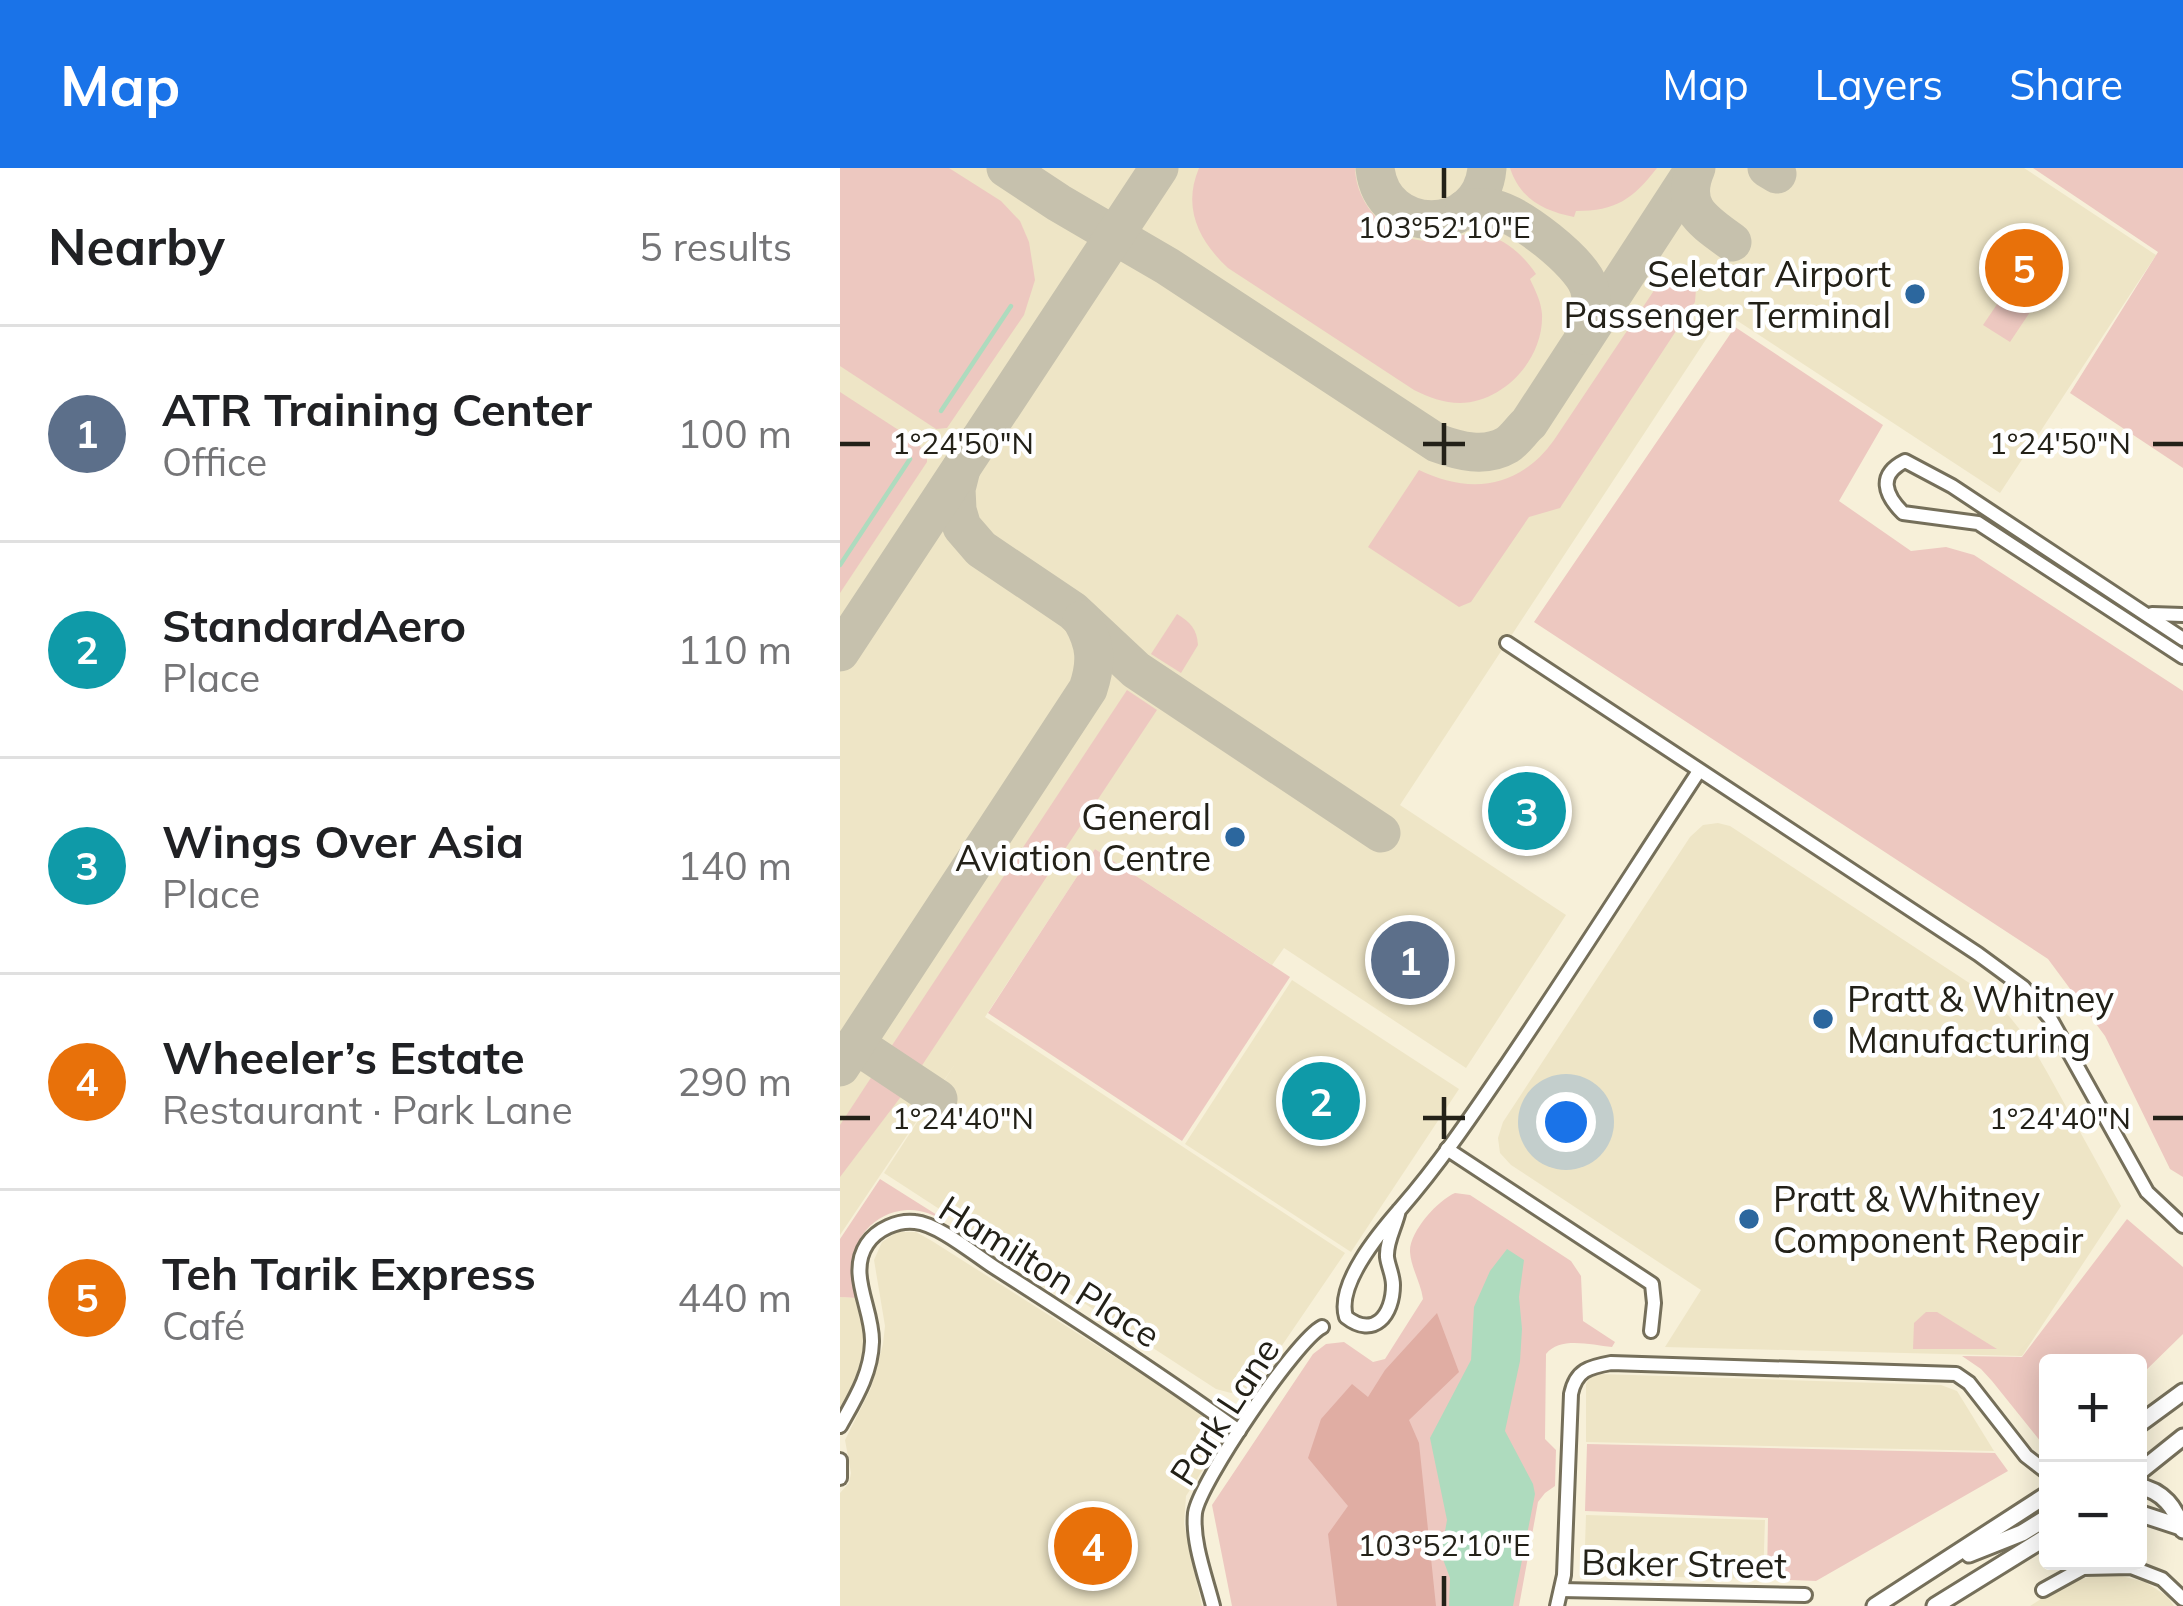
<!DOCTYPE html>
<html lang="en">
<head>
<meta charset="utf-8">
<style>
  body { margin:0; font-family:Mulish,sans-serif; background:#f2f2f2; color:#202124 }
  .controls { position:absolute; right:36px; bottom:36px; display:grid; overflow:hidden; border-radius:12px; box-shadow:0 6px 30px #0003 }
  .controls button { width:108px; height:108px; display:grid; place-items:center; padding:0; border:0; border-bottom:3px solid #e0e0e0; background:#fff; color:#202124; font:60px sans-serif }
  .you { position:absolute; left:726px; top:954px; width:42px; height:42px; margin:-30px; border:9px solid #fff; border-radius:50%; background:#1a73e8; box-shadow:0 0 0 18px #1a73e833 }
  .badge { display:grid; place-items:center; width:78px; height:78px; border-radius:50%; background:#1a73e8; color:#fff; font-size:39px; font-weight:700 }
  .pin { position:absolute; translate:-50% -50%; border:6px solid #fff; box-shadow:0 3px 12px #0006 }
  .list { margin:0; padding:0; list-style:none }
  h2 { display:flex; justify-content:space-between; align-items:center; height:156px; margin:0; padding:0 48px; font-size:51px }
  h2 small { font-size:39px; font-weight:400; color:#757577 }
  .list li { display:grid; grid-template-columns:78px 1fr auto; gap:36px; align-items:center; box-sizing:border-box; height:216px; padding:0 48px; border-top:3px solid #e0e0e0 }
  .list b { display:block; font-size:45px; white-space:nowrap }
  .list p { margin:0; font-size:39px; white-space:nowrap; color:#757577 }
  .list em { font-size:39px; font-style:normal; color:#757577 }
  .map { position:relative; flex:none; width:1343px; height:1438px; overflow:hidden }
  header { display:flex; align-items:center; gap:72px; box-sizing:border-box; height:168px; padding:0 60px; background:#1a73e8; color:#fff }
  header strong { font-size:57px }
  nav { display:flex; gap:66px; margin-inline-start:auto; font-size:42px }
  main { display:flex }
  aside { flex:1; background:#fff }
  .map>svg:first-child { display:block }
  .built { fill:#eee5c6 }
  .green { fill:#edc8c0 }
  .forest { fill:#e0ada3 }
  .water { fill:#aedbbe }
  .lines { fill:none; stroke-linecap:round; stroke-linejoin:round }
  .stream { stroke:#aedbbe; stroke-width:4.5 }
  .taxiway { stroke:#c6c1ad; stroke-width:39 }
  .minor-casing { stroke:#756f5a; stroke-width:18 }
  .tertiary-casing { stroke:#756f5a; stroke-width:21 }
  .minor { stroke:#fff; stroke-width:12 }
  .tertiary { stroke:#fff; stroke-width:15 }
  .ticks { fill:none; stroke:#232118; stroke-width:4.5 }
  .poi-dot { fill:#2c679e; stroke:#fff; stroke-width:4.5 }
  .labels { text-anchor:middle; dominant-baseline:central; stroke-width:9; stroke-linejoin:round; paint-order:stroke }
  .poi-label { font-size:36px; fill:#232118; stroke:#fff; text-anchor:end }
  .street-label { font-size:36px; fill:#232118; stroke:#fff }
  .ticks-label { font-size:30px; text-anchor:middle; fill:#232118; stroke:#fff; stroke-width:9; stroke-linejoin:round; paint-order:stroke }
</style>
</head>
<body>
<header>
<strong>Map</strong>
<nav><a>Map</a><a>Layers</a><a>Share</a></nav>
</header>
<main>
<aside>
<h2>Nearby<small>5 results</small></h2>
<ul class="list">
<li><span class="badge" style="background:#5c6f8a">1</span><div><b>ATR Training Center</b><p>Office</p></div><em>100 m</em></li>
<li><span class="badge" style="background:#0f9aa8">2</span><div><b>StandardAero</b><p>Place</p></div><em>110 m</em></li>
<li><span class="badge" style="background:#0f9aa8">3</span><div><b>Wings Over Asia</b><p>Place</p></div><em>140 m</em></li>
<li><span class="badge" style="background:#e8710a">4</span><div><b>Wheeler’s Estate</b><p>Restaurant · Park Lane</p></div><em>290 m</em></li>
<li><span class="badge" style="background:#e8710a">5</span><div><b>Teh Tarik Express</b><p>Café</p></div><em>440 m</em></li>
</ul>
</aside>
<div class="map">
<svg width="1343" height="1438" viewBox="0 0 1343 1438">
  <rect width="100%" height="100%" fill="#f7f0d9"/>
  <g class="built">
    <polygon points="0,0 1184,0 1316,87 1160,325 884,144 560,637 726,747 626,900 444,780 432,797 255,681 145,849 505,1085 417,1214 408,1222 391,1225 376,1221 44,1005 115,896 0,1067"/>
    <polygon points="878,655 890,658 1140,822 1169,848 1189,873 1207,904 1281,1038 1182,1188 825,1179 861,1122 671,997 660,985 658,970 663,954 850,669 863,657"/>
    <polygon points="452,812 619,921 511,1084 345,976"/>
    <polygon points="57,1064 76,1064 92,1073 360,1243 373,1274 371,1289 346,1328 344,1356 362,1438 0,1438 0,1325 9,1315 11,1305 5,1272 31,1220 43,1176 45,1158 34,1092 42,1074"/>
    <polygon points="0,1129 18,1130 25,1153 26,1176 20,1208 0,1244"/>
    <polygon points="760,1206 1101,1217 1117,1223 1154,1283 746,1274 746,1216 750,1209"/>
    <polygon points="746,1347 925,1352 923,1411 744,1407"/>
    <polygon points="1254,1408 1281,1408 1305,1414 1327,1428 1334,1438 1190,1438 1226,1415"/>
  </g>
  <g class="green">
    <polygon points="0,0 109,0 161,33 180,53 189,74 195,112 184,147 107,260 96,261 0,198"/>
    <path d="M359,0H515C516,38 549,72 588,73C607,73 625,63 644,67C666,71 684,88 696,106L690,111C695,122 701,133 702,146C704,191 664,234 620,235C604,235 588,229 574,222L388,100C359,73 342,40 359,0Z"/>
    <path d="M670,0H817C793,31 776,43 736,43L734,49C704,43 680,31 670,0Z"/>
    <polygon points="1193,0 1343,0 1343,300 1230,225 1318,84"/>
    <path d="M839,107L857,108L855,134L720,340L689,349L631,434L619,439L528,379L579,302C630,327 680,320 714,272L817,118Z"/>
    <polygon points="1170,117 1196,135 1170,174 1143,157"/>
    <polygon points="895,159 1043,257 999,333 1071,383 1106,379 1134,387 1343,523 1343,1009 1330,1001 1265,868 1208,791 694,454"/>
    <polygon points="0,224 77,274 87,288 87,294 0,425"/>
    <path d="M337,446C350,454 357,461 358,477L341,505L311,486Z"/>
    <polygon points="287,522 317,542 75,908 45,888"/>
    <polygon points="255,681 450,809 342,973 148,845"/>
    <polygon points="38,899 69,918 0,1009 0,957"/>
    <path d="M40,1011L105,1052C93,1047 81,1041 67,1042C22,1045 0,1092 18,1130L0,1129V1071Z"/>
    <path d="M615,1025L630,1027L731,1093L741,1108L743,1153L775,1174L772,1179C751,1177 720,1168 706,1186L705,1271L716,1282L715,1318L705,1325L698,1334L679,1438H392L372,1337L473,1186L486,1176L504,1174L533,1194L545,1191L583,1131C581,1115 571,1100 570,1084C569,1064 598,1032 615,1025Z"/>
    <polygon points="1287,1051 1343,1099 1343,1166 1298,1210 1298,1195 1208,1195 1208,1277 1201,1274 1152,1213 1141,1201 1122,1188 1182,1189"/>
    <polygon points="1086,1144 1097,1144 1157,1181 1073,1181 1074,1155"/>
    <polygon points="747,1276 1155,1285 1168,1303 976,1413 927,1411 928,1350 745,1343"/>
  </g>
  <polygon class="forest" points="597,1145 619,1204 569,1252 579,1275 596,1438 497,1438 488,1366 508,1338 468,1290 481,1251 512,1216 528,1229 545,1202"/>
  <polygon class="water" points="667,1081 684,1092 679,1129 682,1161 680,1193 665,1263 693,1316 695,1326 673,1438 609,1438 610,1410 601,1386 607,1352 590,1270 631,1192 634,1139 650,1103"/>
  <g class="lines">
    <g class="stream">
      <polyline points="101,243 171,138"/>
      <polyline points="0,397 70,291"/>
    </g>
    <g class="taxiway">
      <path d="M166,0L219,35L327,98L597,275C619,283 645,290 667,277C675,272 682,261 689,255L855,0"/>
      <path d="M535,0C542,69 641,69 647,0"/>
      <path d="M856,0C839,39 863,53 892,74"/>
      <polyline points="927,0 937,6"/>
      <path d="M625,41C635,40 644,38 654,41C680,47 740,93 749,119C754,136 750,151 744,167"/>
      <polyline points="121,301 116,321 117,342 122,359 141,381 233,443 296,502 541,665"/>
      <polyline points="0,484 319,0"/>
      <polyline points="15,876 98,931"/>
      <path d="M0,899L248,521C257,494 256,477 242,452"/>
    </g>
    <defs>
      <g id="minor">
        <polyline points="1312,446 1343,447"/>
        <path d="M1343,471L1112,318L1065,293C1037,307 1045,327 1063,345L1138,355L1343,489"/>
        <polyline points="667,475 1138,786 1183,819 1210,850 1307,1024 1343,1058"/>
        <polyline points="607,981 812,1116 814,1135 811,1163"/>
        <path d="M559,1042C556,1058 546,1073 547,1089C548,1098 553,1107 553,1117C553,1147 534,1171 506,1149C496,1116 540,1064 561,1040C601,994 635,943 669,893C734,797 796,699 859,603"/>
        <path d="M0,1258C15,1231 31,1206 32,1174C33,1141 7,1106 27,1076C37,1061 58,1052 75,1054C98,1056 134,1086 154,1099C237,1152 319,1205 399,1263"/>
        <polyline points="0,1292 0,1310"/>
        <polyline points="721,1422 965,1427"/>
        <polyline points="1203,1422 1243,1400 1291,1399 1322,1411 1343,1431"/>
        <path d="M373,1438C366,1410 352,1374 355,1345C359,1315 456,1172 482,1159"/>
        <path d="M717,1438L724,1407L731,1226C736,1202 749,1199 771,1195L1116,1206L1129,1215L1186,1288L1208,1305"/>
      </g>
      <g id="tertiary">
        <polyline points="1298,1257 1343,1224"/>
        <polyline points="1298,1305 1343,1269"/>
        <path d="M1298,1318C1324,1323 1335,1340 1343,1362"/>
        <polyline points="1298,1345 1341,1359"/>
        <polyline points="1129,1386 1182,1365 1208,1349"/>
        <polyline points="1035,1438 1208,1326"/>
        <polyline points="1095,1438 1208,1368"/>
      </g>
    </defs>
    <use href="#minor" class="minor-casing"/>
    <use href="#tertiary" class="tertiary-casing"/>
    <use href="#minor" class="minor"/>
    <use href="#tertiary" class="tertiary"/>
  </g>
  <path class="ticks" d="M604,0V30M604,255V297M0,276H30M583,276H625M1313,276H1343M604,929V971M0,950H30M583,950H625M1313,950H1343M604,1408V1438"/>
  <g class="poi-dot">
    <circle cx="1075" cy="126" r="12"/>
    <circle cx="395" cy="669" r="12"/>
    <circle cx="983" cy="851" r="12"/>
    <circle cx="909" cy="1051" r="12"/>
  </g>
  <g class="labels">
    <g class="poi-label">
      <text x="1051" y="105">Seletar Airport<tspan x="1051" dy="41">Passenger Terminal</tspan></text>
      <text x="371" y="648">General<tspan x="371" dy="41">Aviation Centre</tspan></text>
      <text x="1007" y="830" text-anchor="start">Pratt &amp; Whitney<tspan x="1007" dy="41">Manufacturing</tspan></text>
      <text x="933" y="1030" text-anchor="start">Pratt &amp; Whitney<tspan x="933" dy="41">Component Repair</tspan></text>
    </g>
    <g class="street-label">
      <text transform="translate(210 1103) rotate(32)">Hamilton Place</text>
      <text transform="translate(384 1243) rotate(-57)">Park Lane</text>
      <text transform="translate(844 1395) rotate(1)">Baker Street</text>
    </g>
  </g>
  <g class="ticks-label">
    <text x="604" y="70">103°52'10"E</text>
    <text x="123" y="286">1°24'50"N</text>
    <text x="1220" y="286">1°24'50"N</text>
    <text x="123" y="961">1°24'40"N</text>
    <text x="1220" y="961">1°24'40"N</text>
    <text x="604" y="1388">103°52'10"E</text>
  </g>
</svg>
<div class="controls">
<button>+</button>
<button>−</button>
</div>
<div class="you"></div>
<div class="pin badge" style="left:570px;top:792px;background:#5c6f8a">1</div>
<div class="pin badge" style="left:481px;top:933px;background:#0f9aa8">2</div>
<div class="pin badge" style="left:687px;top:643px;background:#0f9aa8">3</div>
<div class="pin badge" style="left:253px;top:1378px;background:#e8710a">4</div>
<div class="pin badge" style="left:1184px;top:100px;background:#e8710a">5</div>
</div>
</main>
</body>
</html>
